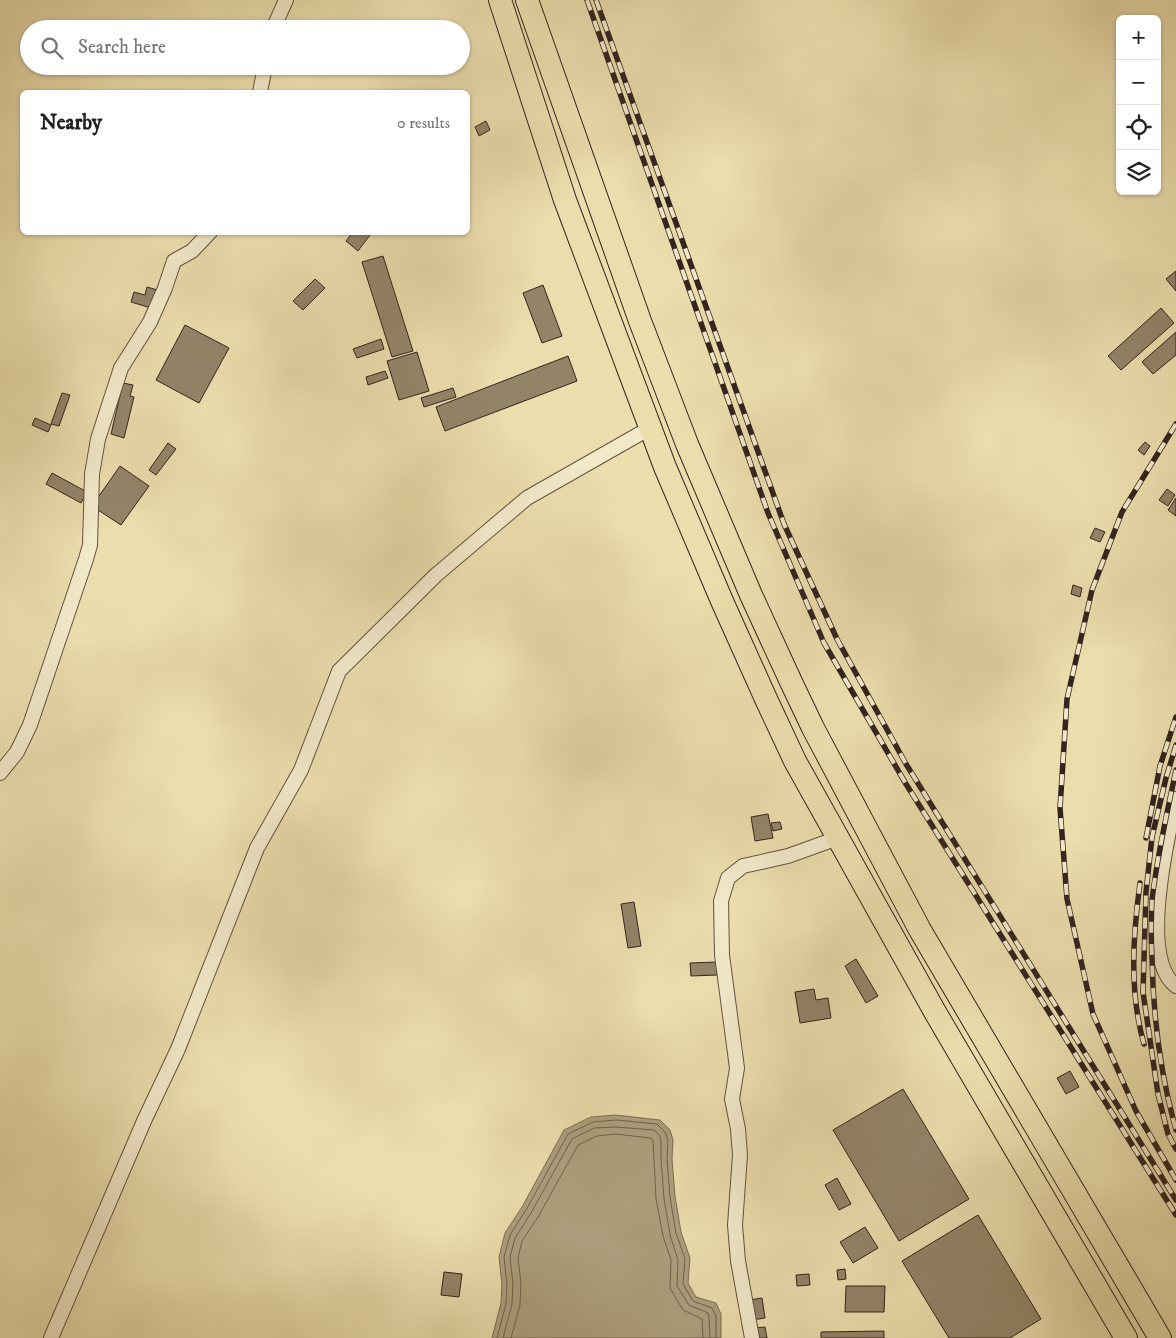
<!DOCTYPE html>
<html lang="en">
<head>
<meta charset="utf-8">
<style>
  body { margin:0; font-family:"IM FELL DW Pica",serif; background:#f6f6f6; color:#222 }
  .controls { position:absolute; right:15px; top:15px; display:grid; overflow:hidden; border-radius:8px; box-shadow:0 1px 4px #0004 }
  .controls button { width:45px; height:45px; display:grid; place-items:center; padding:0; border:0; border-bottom:1px solid #e0e0e0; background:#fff; color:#222; font:25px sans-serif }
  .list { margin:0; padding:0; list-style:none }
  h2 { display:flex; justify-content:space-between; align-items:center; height:65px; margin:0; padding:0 20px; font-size:21px }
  h2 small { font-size:16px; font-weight:400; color:#767676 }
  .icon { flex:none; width:28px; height:28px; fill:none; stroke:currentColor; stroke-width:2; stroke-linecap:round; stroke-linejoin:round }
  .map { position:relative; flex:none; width:1176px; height:1338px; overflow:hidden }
  .search { position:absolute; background:#fff; box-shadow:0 1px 4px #0004; left:20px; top:20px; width:450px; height:55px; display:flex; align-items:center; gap:12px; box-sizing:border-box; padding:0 18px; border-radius:28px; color:#767676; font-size:19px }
  .panel { position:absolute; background:#fff; box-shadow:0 1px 4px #0004; left:20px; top:90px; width:450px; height:145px; border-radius:8px }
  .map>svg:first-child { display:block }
  .water { fill:#ac9e7c; stroke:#7c6d56 }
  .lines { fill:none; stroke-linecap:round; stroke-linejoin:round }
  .shore { stroke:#70614d; stroke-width:1 }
  .building { fill:#938468; stroke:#33241e }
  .minor-casing { stroke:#615242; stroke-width:16 }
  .trunk-casing { stroke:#33241e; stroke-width:24 }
  .minor { stroke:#f2e9c9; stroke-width:14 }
  .trunk { stroke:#ebddac; stroke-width:22 }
  .rail-casing { stroke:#33241e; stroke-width:5.5 }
  .rail { stroke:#f2e9c9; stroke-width:4; stroke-dasharray:11; stroke-linecap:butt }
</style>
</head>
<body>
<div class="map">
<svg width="1176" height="1338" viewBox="0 0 1176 1338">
  <rect width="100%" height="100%" fill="#ebddac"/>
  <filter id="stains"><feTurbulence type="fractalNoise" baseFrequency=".004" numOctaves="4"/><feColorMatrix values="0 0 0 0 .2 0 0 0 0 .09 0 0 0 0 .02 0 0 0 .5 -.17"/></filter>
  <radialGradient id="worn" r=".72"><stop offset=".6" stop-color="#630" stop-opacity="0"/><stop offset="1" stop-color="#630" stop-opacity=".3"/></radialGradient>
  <polygon class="water" points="616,1115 660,1120 670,1130 673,1140 672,1159 675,1196 681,1232 690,1258 688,1283 696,1297 716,1303 721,1314 721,1338 492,1338 501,1303 502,1285 499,1257 505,1233 522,1207 564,1130 591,1117"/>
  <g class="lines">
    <g class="shore">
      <polyline points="497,1338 506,1304 507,1285 504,1257 510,1235 526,1210 568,1134 593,1122 616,1120 657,1124 665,1132 668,1140 667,1159 670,1197 676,1233 685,1259 683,1284 693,1301 712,1308 716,1316 716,1338"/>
      <polyline points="503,1338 512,1304 513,1284 510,1257 515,1238 531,1213 572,1139 594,1128 616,1127 654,1130 660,1136 661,1141 661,1159 664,1198 670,1235 678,1260 677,1286 689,1305 708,1313 709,1317 710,1338"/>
      <polyline points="511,1338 520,1305 521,1284 518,1258 522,1241 538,1217 578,1145 597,1136 616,1134 650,1138 653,1140 656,1199 663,1236 671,1260 670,1288 683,1310 702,1319 703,1338"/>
    </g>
  </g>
  <g class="building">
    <polygon points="486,121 490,130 479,136 475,127"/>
    <polygon points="353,232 366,232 370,235 358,251 346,241"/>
    <polygon points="383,256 413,351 392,357 362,262"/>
    <polygon points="1176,271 1176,291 1166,279"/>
    <polygon points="315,279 325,288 303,310 293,301"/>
    <polygon points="543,285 562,336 542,343 523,293"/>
    <polygon points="147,287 161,291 151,308 131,302 134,292 145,295"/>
    <polygon points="1161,308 1174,323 1121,370 1108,356"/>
    <polygon points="185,325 229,348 199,403 156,380"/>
    <polygon points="1176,332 1176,355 1153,374 1142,362"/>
    <polygon points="381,339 384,349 357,358 353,349"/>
    <polygon points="417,352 429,391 399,400 387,361"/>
    <polygon points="568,356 577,381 445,431 436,407"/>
    <polygon points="385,371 388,378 368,385 366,377"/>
    <polygon points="123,383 133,385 130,396 134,397 124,438 111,434"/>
    <polygon points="453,388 456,397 424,407 421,398"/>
    <polygon points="62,393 70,395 59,426 51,424"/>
    <polygon points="35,418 51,425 48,432 32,425"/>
    <polygon points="1145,442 1150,446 1144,455 1138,450"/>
    <polygon points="168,443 176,449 156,475 149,470"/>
    <polygon points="120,466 149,486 121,525 92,506"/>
    <polygon points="52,473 87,492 81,503 46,484"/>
    <polygon points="1167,489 1175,495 1168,506 1159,500"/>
    <polygon points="1176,498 1176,516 1168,510"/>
    <polygon points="1095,528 1105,532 1100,542 1090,538"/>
    <polygon points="1073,585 1082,588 1080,597 1071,594"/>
    <polygon points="768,814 773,838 755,841 751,817"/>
    <polygon points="780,822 782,829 773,831 771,823"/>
    <polygon points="634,902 641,946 628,948 621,904"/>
    <polygon points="856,959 878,996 866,1003 845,966"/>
    <polygon points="717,962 717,975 691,976 690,963"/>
    <polygon points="814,989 816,1000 828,998 831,1018 800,1023 795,992"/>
    <polygon points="1070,1071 1079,1087 1066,1094 1057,1078"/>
    <polygon points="903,1089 969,1199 899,1241 833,1130"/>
    <polygon points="837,1178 851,1204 839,1210 825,1185"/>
    <polygon points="978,1215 1041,1319 1010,1338 949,1338 902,1261"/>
    <polygon points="865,1227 878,1248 853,1263 840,1242"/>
    <polygon points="845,1269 846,1279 838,1280 837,1270"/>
    <polygon points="444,1272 462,1274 459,1297 441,1295"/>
    <polygon points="809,1274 810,1285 797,1286 796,1275"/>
    <polygon points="846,1286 885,1286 884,1312 845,1312"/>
    <polygon points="762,1298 765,1318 752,1320 749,1300"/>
    <polygon points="765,1327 767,1338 756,1338 755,1328"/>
    <polygon points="884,1331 884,1338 821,1338 821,1332"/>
  </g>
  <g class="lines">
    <defs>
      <g id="minor">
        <polyline points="273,29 286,0"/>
        <polyline points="260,92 265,66"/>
        <polyline points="0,773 17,752 30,725 86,559 90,545 92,474 98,439 121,368 150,322 165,288 174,261 192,251 210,232"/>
        <path d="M1176,799C1167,838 1139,959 1176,986"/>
        <polyline points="51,1338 144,1121 178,1049 257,848 301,770 339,671 436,575 527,498 650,428"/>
        <polyline points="752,1338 738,1261 735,1225 740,1155 738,1129 732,1099 737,1068 722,955 721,901 728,878 743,866 788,856 838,838"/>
      </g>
      <g id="trunk">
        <polyline points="500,0 565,200 665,467 722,601 766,699 795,761 935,1012 1126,1338"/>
        <polyline points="527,0 640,321 687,444 751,595 792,684 813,728 920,930 1160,1338"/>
      </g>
    </defs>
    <use href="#minor" class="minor-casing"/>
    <use href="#trunk" class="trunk-casing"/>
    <use href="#minor" class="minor"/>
    <use href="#trunk" class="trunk"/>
    <defs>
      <g id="rail">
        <polyline points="587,0 768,513 824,643 906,784 1176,1215"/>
        <polyline points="596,0 784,524 837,639 906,764 1176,1200"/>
        <polyline points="1176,424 1122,512 1092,590 1067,699 1060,808 1067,899 1093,1014 1136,1111 1176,1180"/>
        <polyline points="1176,745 1166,778 1152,837 1146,892 1143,992 1158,1094 1168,1134 1176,1149"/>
        <path d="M1176,770C1167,813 1157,857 1152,900C1151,919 1151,939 1152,957C1153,1016 1160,1073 1176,1130"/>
        <polyline points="1146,838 1160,766 1176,717"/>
        <path d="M1140,883C1133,935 1129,992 1144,1044"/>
      </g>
    </defs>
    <use href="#rail" class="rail-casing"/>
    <use href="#rail" class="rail"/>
  </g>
  <rect width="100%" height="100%" filter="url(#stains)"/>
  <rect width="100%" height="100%" fill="url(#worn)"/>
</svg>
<div class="controls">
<button>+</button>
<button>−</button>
<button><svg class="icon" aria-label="locate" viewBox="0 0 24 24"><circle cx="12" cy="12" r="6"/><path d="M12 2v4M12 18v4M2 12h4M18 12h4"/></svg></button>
<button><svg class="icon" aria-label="layers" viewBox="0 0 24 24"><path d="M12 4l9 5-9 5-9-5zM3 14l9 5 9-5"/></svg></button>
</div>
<div class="search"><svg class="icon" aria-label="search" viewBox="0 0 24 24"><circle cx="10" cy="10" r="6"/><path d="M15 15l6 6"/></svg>Search here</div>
<section class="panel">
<h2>Nearby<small>0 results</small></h2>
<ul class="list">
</ul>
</section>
</div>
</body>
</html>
